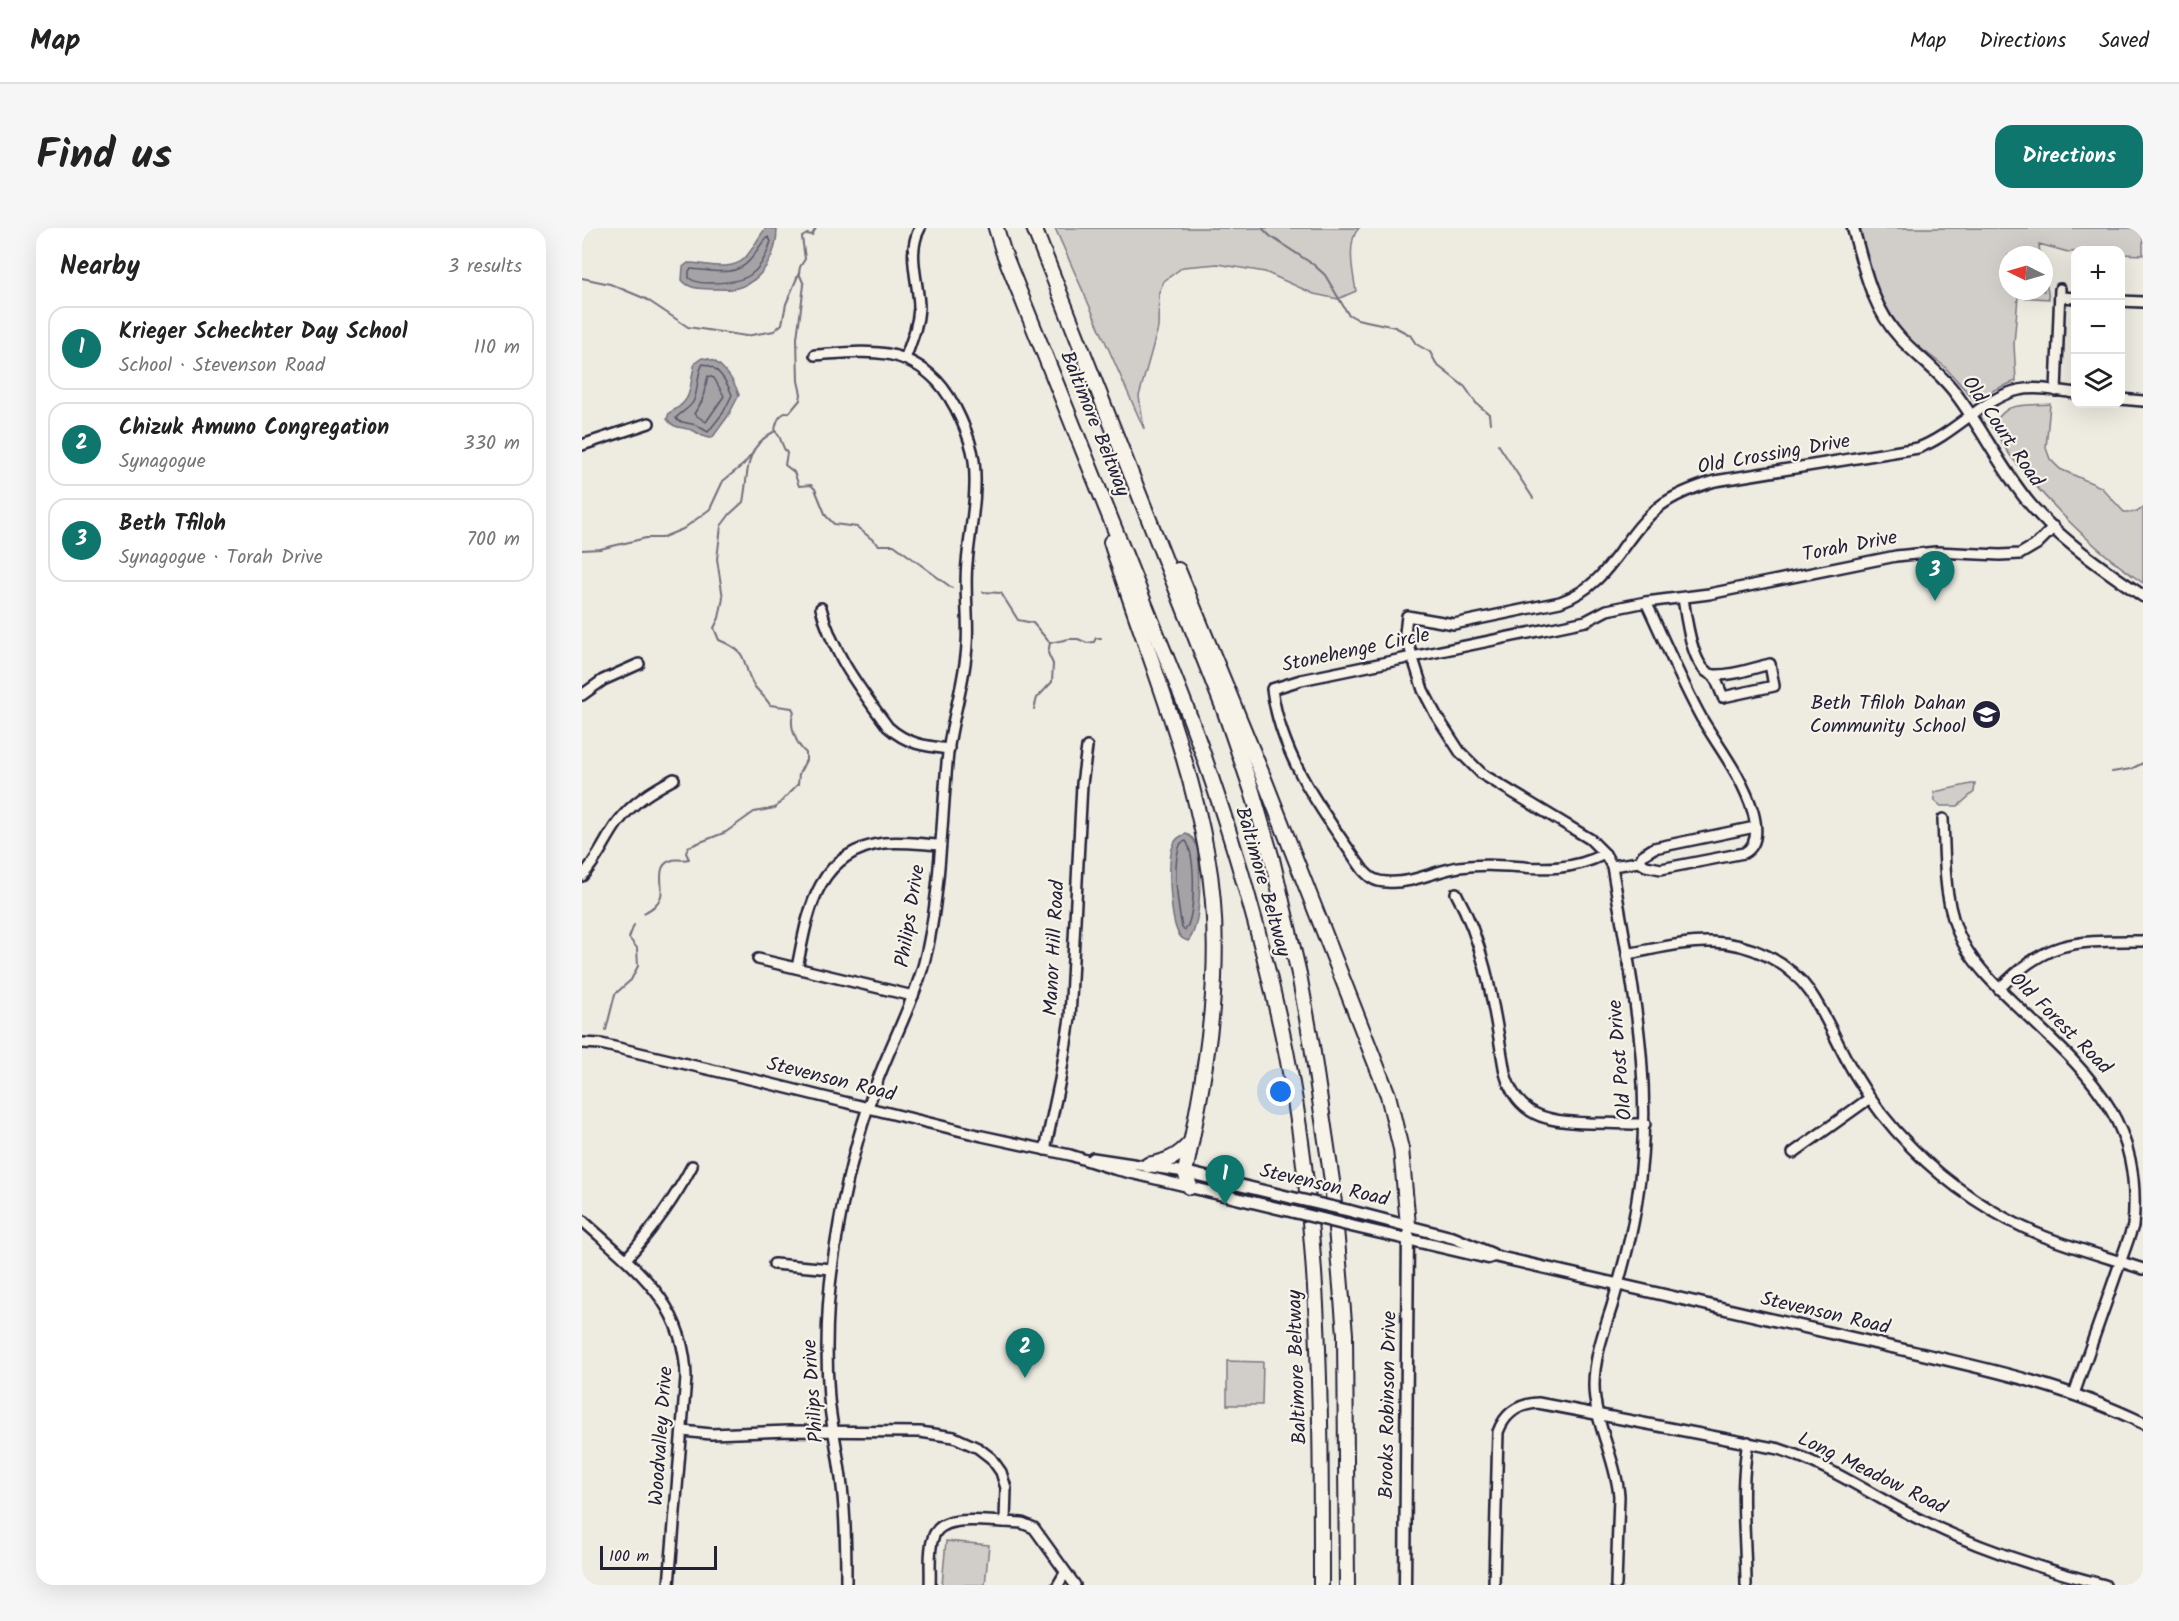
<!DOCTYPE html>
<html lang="en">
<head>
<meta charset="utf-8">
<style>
  body { margin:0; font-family:Kalam,sans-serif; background:#f6f6f6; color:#222 }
  .controls { position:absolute; right:18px; top:18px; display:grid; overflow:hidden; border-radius:12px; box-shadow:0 6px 24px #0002 }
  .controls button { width:54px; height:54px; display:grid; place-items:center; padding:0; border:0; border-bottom:2px solid #e0e0e0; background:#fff; color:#222; font:30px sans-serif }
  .compass { position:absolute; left:1417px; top:18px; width:54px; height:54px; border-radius:50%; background:#fff; box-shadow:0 6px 24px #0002; rotate:275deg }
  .scale { position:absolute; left:18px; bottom:15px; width:117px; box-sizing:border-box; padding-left:6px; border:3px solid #22223b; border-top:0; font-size:16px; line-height:21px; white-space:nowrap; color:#22223b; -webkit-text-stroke:4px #f7f3e8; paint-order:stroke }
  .you { position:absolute; left:699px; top:864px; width:21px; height:21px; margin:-15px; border:4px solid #fff; border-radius:50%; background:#1a73e8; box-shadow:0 0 0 9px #1a73e833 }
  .badge { display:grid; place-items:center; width:39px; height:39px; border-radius:50%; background:#0f766e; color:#fff; font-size:20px; font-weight:700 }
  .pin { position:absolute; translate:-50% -50px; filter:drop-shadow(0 2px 3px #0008) }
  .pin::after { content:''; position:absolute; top:32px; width:21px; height:18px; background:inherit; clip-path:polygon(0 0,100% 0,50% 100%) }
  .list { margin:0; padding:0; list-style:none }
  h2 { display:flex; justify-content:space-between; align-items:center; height:78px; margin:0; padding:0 24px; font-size:26px }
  h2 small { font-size:20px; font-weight:400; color:#767676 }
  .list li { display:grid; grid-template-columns:39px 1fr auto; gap:18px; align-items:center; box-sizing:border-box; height:84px; margin:0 12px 12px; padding:0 12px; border:2px solid #e0e0e0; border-radius:18px }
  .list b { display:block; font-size:22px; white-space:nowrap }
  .list p { margin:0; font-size:20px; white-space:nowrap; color:#767676 }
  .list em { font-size:20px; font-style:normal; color:#767676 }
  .icon { flex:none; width:33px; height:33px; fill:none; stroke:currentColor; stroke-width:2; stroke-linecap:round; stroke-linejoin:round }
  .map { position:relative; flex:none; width:1561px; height:1357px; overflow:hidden; border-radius:18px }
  header { display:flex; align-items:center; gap:36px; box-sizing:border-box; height:84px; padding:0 30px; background:#fff; border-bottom:2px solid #e0e0e0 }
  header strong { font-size:28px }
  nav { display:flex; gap:33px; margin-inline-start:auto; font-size:21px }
  .intro { display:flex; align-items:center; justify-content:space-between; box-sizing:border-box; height:144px; padding:0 36px }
  h1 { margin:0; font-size:42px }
  .button { padding:15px 27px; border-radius:18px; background:#0f766e; color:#fff; font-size:21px; font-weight:700 }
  main { display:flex; gap:36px; padding:0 36px }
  aside { flex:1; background:#fff; border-radius:18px; box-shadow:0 6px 24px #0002 }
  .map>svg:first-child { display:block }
  .green { fill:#d1cdc9; stroke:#7a7882; stroke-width:1.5 }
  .water { fill:#a6a3a6; stroke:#716f7b; stroke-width:1.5 }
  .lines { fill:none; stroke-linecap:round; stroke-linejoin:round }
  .shore { stroke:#575666; stroke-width:1.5 }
  .stream { stroke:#716f7b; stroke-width:2 }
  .minor-casing { stroke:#22223b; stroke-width:14 }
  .major-casing { stroke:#22223b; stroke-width:15 }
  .highway-casing { stroke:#22223b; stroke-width:18 }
  .minor { stroke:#f7f3e8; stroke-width:9 }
  .major { stroke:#f7f3e8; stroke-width:10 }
  .highway { stroke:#f7f3e8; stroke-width:14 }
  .major-bridge-casing { stroke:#22223b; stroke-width:15; stroke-linecap:butt }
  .major-bridge { stroke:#f7f3e8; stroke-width:10 }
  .labels { text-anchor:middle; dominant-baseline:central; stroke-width:4.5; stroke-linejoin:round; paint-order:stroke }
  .street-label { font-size:20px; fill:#22223b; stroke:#f7f3e8 }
  .poi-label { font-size:20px; fill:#22223b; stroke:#f7f3e8; text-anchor:end }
</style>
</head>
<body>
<header>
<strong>Map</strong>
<nav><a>Map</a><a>Directions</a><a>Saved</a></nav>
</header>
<div class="intro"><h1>Find us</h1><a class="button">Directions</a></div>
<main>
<aside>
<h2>Nearby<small>3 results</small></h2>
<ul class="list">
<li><span class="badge">1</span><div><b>Krieger Schechter Day School</b><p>School · Stevenson Road</p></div><em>110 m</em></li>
<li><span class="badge">2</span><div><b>Chizuk Amuno Congregation</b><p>Synagogue</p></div><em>330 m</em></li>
<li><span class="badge">3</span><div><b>Beth Tfiloh</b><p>Synagogue · Torah Drive</p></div><em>700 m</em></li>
</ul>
</aside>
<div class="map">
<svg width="1561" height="1357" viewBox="0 0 1561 1357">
  <rect width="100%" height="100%" fill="#eeebe1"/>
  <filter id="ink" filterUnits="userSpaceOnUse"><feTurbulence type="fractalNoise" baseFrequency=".0167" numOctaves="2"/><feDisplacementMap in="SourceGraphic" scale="12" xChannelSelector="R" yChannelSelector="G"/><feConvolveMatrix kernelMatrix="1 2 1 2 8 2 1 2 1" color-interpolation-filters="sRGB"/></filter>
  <g filter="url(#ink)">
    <g class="green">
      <path d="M473,0H777C764,13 771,46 774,63L756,71L732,66L683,44L636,36L601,39L582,53L577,64L576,100L557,168L562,201Z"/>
      <polygon points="1276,0 1561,0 1561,27 1539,26 1538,22 1486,24 1457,16 1458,27 1426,27 1426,63 1462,63 1462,42 1467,71 1436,69 1432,116 1434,153 1412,162 1394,174 1362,138 1320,106 1307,88 1289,50"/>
      <path d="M1468,176L1464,220L1468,231L1478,241L1519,259L1542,284H1555L1561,279V355C1511,321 1469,278 1431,231C1422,220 1417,208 1408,197C1416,192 1419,185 1426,181C1433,176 1457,177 1468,176Z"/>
      <polygon points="1389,556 1393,556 1392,564 1376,578 1359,578 1353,573 1352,564"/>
      <polygon points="645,1133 681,1134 680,1177 645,1177"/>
      <polygon points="364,1313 407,1317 403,1357 360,1357"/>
    </g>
    <g class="water">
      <path d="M184,0L195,1C195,26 181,53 155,60C148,62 139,61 131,61C119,60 108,62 100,52L101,39L106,35C123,35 148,44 162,31C171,22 176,9 184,0Z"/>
      <path d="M120,130C138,130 152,152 157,167L146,188L130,210C121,210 120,207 112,203C102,198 92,202 85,191L87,185C113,172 106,160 113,135Z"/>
      <path d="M604,606C609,608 612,611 614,616C620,634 620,699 606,713C602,711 601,712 598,708C588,696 585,633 591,618C593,611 597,608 604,606Z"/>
    </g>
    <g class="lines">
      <g class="shore">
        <path d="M186,9L189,13C179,47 164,55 129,55C121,55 113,55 107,50V43L109,41C129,42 153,50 168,32C174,25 179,14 186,9Z"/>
        <path d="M121,136C135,137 145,154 150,167L141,185L126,204L114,197L96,193L94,190C99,184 107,181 111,174C117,163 114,146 121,136Z"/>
        <polygon points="126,148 132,150 142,168 124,194 112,186 120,173"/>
        <path d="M604,613C614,626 614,690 603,702L600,700C596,678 589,634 599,615Z"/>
      </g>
      <g class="stream">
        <polyline points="680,0 688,8 732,37 743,47 766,86 775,91 813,99 828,107 834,116 848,124 855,137 883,159 894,175 907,186 908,195"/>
        <polyline points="0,50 28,56 64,71 106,99 164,108 192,103 200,96 204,76 217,45"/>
        <path d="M193,203C200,209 199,218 205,225L203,237L212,244L217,258L229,257L233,261L244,288L252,296L275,299L297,317H312L370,360"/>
        <polyline points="916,216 951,270"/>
        <polyline points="0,322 18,321 64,310 79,310 101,301 128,281 141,253 162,236 169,227"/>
        <polyline points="401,364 419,365 436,392 451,395 468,415"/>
        <polyline points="468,415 487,411 496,411 505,415 512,414 514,410 519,410"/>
        <polyline points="452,481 455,470 470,454 471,436 466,425 468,415"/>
        <polyline points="1530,544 1549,541 1561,535"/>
        <path d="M62,685C69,681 76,677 79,668C82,659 73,638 88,633C94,630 101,633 107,631L104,625L106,619L144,604L172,584L193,580L216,556L217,546L224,532V525C214,517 206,495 212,484L210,480L188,477C184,470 178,465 173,459C157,434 171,426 137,412L132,400L137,390L141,370L135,331L139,298L148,286L161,274C167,244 161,220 193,203C194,194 198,184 208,184L218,172L219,166L216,153L215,110L222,57L217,45L218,39L223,31L220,9L225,6L230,7L234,0"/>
        <polyline points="24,802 33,766 49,752 56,738 55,720 47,710 52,697"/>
      </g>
      <defs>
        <g id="minor">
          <polyline points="1479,69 1494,70"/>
          <polyline points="1538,73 1561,74"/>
          <path d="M233,127C280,124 319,116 355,153C372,171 389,209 392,233C396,266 388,302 385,335C382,362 387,390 385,417C383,454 370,489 366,525C359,592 359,670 342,735C330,779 307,819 292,862C274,911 262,963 254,1014C245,1066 243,1119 247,1171C250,1201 257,1229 260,1259C264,1291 264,1322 264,1354"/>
          <path d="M323,131C329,114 336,98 337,80C337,54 324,25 338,0"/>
          <polyline points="1474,163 1478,61"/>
          <polyline points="1538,171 1561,173"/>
          <polyline points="0,217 67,195"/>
          <path d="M1101,370C1104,388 1110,446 1133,447C1151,448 1171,440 1188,436L1192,458L1141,469L1132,447"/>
          <path d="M239,380C250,425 279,462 306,499C325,516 342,518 367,521"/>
          <polyline points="0,467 21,452 57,436"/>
          <path d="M1361,591C1363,632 1361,678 1381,715C1394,739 1415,759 1434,777C1505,845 1561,889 1551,998L1492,1166"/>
          <path d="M1023,626C968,653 932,631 877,639C852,643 830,656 805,654C794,654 788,650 781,642C742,586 699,530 690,461L719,452L1004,393L1025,382L1064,374L1127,366L1314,328L1354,324L1418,327L1438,326L1455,316L1472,299"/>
          <polyline points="1057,634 1061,627 1072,620 1173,599"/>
          <path d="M1030,638L1057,634L1064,638L1079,641L1162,625C1177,617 1175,599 1171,584C1161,550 1138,521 1120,491C1099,453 1082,412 1064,374"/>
          <path d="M0,648C16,632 23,611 36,594C51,574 71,562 92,551"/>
          <path d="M874,665C905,721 912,783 923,845C935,889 966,894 1007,895C1025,895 1044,896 1063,896"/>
          <path d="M1045,726C1073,721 1102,713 1130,714C1168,715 1206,733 1228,764C1246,790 1257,821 1274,848C1289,874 1309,899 1330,920C1366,957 1414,989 1461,1008C1494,1021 1528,1030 1561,1041"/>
          <polyline points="176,731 331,768"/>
          <path d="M215,740C226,684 234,624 302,615C320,613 340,616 358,617"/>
          <path d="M1417,761C1467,710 1494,713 1561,713"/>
          <polyline points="0,815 19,816 181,854 400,908 488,927 532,941 608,959"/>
          <polyline points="463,922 478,852 488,790 500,556 505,519"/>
          <polyline points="1211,925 1288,870"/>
          <polyline points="511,930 603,944"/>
          <path d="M0,992C51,1039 103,1073 104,1150L87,1357"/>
          <path d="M44,1031C70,1002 92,972 110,938"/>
          <polyline points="192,1036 250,1041"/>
          <polyline points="101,1203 129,1206 207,1203 338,1204 372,1209 396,1220 409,1230 419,1244 424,1260 423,1294 440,1295 452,1300 493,1357"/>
          <path d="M348,1357C349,1342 346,1324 351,1310C358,1285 403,1294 423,1294"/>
          <polyline points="476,1357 483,1345"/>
          <path d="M912,1357L916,1204C923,1185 936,1176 956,1175L1197,1221C1247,1237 1291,1268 1337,1291C1396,1320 1459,1341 1523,1357"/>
          <path d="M1034,1357L1037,1268C1034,1230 1012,1195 1012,1157C1012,1130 1022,1103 1030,1078C1040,1042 1050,1008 1055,972C1074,855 1049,752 1030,638L1023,626L1008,611L900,546L878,524L854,487L841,462L823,405L825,388L872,396L978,374C1031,355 1038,310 1078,278C1094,266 1113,259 1133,253L1336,220C1372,207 1402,169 1437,162C1455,158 1476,163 1494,165"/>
          <path d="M1164,1357C1164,1308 1157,1263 1166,1214"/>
        </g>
        <g id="major">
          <path d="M1271,0C1282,40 1290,80 1319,111C1337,130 1359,145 1374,166C1400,200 1420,243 1448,276C1476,310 1524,343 1561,368"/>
          <polyline points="603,944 711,970"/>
          <polyline points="608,959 712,984"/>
          <polyline points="768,983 872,1010 910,1026"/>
          <path d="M769,998L906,1030L912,1028C1037,1057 1163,1085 1288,1114C1381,1136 1475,1153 1561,1195"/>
          <polyline points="823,1357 826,1006"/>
        </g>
        <g id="highway">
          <path d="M414,0L421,23C466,135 511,247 556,359C574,405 593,450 610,495C649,602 681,712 704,823C739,998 739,1179 739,1357"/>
          <polyline points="452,0 643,484 670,563 690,631 717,746 730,818 750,953 763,1106 765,1357"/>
          <path d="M529,314C562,418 606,519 625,627C644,733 625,841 603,944L608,959"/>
          <polyline points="596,342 682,551 806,867 819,921 826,997"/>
          <path d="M566,937C584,934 596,929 608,915"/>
        </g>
      </defs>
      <use href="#minor" class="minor-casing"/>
      <use href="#major" class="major-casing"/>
      <use href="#highway" class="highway-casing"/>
      <use href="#minor" class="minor"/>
      <use href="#major" class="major"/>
      <use href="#highway" class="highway"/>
      <defs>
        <g id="major-bridge">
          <polyline points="711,970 768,983"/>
          <polyline points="712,984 769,998"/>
        </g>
      </defs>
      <use href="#major-bridge" class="major-bridge-casing"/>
      <use href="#major-bridge" class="major-bridge"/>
    </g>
  </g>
  <defs>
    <symbol id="school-disc" viewBox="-11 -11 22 22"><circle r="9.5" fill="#22223b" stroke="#f7f3e8"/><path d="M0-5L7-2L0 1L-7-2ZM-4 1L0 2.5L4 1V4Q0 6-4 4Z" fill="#fff"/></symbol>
  </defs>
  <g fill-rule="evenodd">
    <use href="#school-disc" x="1388" y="470" width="33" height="33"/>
  </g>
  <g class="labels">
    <g class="street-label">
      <text transform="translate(512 196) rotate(68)">Baltimore Beltway</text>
      <text transform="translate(1420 204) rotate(56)">Old Court Road</text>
      <text transform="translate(1192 227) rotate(-10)">Old Crossing Drive</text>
      <text transform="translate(1268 319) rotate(-11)">Torah Drive</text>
      <text transform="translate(774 423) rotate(-12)">Stonehenge Circle</text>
      <text transform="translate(680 654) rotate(74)">Baltimore Beltway</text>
      <text transform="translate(329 688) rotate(-81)">Philips Drive</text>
      <text transform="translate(473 720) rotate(-87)">Manor Hill Road</text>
      <text transform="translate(1478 796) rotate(45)">Old Forest Road</text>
      <text transform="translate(1039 832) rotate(-95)">Old Post Drive</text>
      <text transform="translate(249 852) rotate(14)">Stevenson Road</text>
      <text transform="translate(742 958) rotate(13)">Stevenson Road</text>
      <text transform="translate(1243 1086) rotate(13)">Stevenson Road</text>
      <text transform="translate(716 1139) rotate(-92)">Baltimore Beltway</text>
      <text transform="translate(232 1163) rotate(-94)">Philips Drive</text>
      <text transform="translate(807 1177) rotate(-89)">Brooks Robinson Drive</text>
      <text transform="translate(80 1208) rotate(-86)">Woodvalley Drive</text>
      <text transform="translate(1290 1246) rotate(26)">Long Meadow Road</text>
    </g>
    <g class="poi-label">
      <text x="1384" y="476">Beth Tfiloh Dahan<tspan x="1384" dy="23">Community School</tspan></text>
    </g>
  </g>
</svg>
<div class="controls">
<button>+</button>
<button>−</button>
<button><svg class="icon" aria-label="layers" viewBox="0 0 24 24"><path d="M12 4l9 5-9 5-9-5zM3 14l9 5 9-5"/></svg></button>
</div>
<svg class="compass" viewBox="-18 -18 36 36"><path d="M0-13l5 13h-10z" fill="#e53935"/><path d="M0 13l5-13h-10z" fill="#767676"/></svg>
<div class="scale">100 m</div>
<div class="you"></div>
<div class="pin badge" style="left:643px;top:977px">1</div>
<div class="pin badge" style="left:443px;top:1150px">2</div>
<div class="pin badge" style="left:1353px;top:373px">3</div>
</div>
</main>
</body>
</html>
